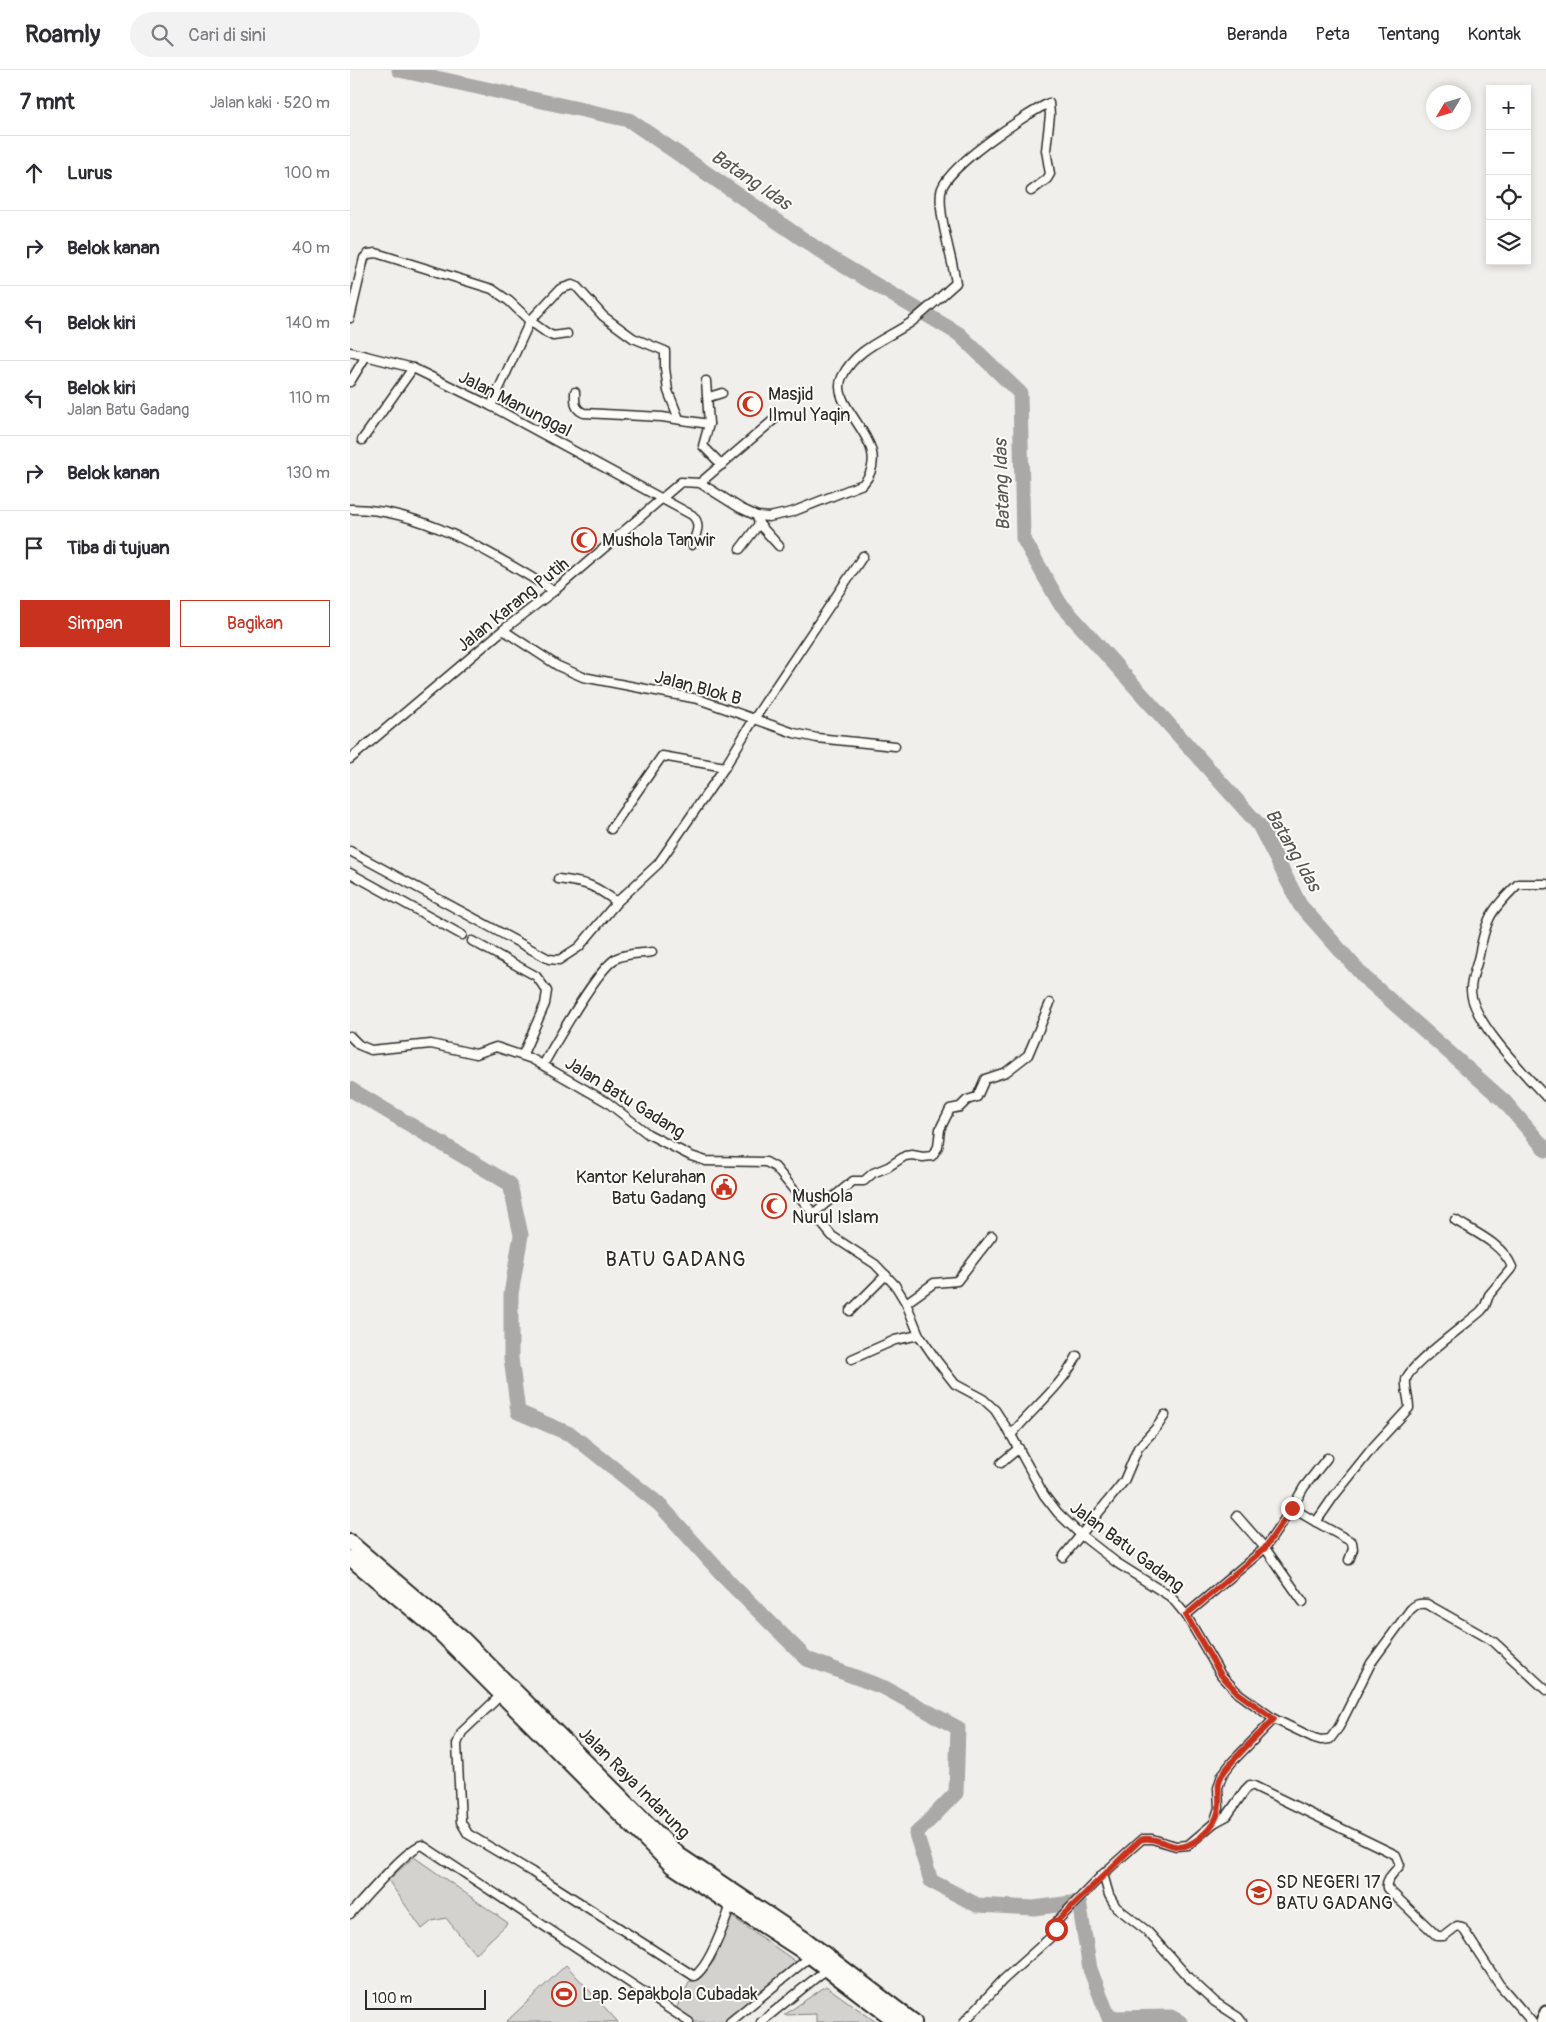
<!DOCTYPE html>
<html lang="id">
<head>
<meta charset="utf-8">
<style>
  body { margin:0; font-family:Pangolin,sans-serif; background:#f2f2f3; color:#2b2b33 }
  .controls { position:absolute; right:15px; top:15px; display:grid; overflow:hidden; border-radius:0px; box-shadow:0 2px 8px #0003 }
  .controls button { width:45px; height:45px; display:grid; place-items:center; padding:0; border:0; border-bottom:1px solid #e1e1e2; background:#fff; color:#2b2b33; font:25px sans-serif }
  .compass { position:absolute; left:1076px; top:15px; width:45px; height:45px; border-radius:50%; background:#fff; box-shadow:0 2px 8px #0003; rotate:232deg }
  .scale { position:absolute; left:15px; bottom:12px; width:121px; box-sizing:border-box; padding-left:5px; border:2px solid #2b2b2b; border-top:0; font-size:14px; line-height:18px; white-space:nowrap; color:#2b2b2b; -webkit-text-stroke:4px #fdfcf7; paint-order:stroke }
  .stop { position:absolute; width:15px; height:15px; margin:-11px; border:4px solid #c8321e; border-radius:50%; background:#fff }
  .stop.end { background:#c8321e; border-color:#fff; box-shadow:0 1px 5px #0008 }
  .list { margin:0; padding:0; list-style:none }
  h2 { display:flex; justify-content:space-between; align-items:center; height:65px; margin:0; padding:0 20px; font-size:21px }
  h2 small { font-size:16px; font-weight:400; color:#7c7c81 }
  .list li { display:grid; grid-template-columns:32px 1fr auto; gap:15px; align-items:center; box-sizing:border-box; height:75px; padding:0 20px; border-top:1px solid #e1e1e2 }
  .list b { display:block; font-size:19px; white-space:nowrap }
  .list p { margin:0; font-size:16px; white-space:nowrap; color:#7c7c81 }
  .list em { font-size:16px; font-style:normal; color:#7c7c81 }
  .actions { display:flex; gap:10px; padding:15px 20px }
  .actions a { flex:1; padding:11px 0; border:1px solid #c8321e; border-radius:0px; text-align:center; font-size:18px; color:#c8321e }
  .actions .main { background:#c8321e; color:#fff }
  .icon { flex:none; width:28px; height:28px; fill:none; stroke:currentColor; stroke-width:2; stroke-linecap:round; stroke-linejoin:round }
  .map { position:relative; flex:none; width:1196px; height:1952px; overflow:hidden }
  header { display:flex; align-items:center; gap:30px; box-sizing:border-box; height:70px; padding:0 25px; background:#fff; border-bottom:1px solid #e1e1e2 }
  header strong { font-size:24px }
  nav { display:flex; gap:28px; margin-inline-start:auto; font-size:18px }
  .search { width:350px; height:45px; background:#f2f2f3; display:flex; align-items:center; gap:12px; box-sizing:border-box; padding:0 18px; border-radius:28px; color:#7c7c81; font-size:19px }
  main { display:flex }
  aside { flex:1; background:#fff }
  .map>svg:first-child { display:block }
  .green { fill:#d3d2cf; stroke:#7f7e7d }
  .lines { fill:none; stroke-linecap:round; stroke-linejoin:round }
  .river { stroke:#aaa9a7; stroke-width:15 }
  .street-casing { stroke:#2b2b2b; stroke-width:11 }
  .secondary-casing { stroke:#2b2b2b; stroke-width:15 }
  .highway-casing { stroke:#2b2b2b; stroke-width:18 }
  .street { stroke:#fdfcf7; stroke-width:8 }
  .secondary { stroke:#fdfcf7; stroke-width:11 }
  .highway { stroke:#fdfcf7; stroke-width:14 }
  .route { stroke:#c8321e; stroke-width:6 }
  .labels { text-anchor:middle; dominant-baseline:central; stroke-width:4; stroke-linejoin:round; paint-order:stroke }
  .poi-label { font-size:18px; fill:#2b2b2b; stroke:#fdfcf7; text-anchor:start }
  .street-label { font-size:18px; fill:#2b2b2b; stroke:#fdfcf7 }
  .water-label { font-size:19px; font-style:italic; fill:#575756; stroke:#fdfcf7 }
  .quarter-label { font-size:20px; letter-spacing:1px; fill:#2b2b2b; stroke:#fdfcf7 }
</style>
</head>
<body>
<header>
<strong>Roamly</strong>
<div class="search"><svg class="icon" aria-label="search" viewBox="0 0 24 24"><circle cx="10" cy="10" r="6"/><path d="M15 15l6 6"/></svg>Cari di sini</div>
<nav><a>Beranda</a><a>Peta</a><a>Tentang</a><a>Kontak</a></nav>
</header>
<main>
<aside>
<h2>7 mnt<small>Jalan kaki · 520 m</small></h2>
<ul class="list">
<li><svg class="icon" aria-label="ahead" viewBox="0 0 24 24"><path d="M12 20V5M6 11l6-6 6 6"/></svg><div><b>Lurus</b></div><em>100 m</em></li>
<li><svg class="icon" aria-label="right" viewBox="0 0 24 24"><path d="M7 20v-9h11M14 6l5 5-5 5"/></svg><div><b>Belok kanan</b></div><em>40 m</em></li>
<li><svg class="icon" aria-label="left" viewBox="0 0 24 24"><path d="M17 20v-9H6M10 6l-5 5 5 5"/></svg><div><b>Belok kiri</b></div><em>140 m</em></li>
<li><svg class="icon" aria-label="left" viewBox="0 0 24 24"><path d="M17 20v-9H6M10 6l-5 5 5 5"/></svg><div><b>Belok kiri</b><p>Jalan Batu Gadang</p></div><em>110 m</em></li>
<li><svg class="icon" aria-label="right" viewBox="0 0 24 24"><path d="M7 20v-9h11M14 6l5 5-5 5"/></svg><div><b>Belok kanan</b></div><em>130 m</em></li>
<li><svg class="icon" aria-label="arrive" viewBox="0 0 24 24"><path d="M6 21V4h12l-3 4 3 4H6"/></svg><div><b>Tiba di tujuan</b></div></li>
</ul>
<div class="actions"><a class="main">Simpan</a><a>Bagikan</a></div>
</aside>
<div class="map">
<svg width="1196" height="1952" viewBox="0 0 1196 1952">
  <rect width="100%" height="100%" fill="#f0efeb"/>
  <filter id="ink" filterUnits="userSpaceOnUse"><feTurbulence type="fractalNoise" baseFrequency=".02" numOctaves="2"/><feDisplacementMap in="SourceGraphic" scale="10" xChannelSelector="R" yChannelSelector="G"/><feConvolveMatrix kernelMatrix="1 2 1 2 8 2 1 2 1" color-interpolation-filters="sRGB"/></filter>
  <g filter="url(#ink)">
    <g class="green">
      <polygon points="64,1787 158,1853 125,1884 96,1848 82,1851 72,1859 38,1810"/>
      <polygon points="381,1846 452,1896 382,1952 344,1952 326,1939 340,1911 348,1910 364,1891"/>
      <polygon points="216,1895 268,1952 156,1952"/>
      <polygon points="476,1916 526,1952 466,1952 466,1944 434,1945"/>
    </g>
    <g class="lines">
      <g class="river">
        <polyline points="49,0 279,50 479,187 609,264 670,323 673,468 709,532 909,755 950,835 1014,907 1154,1031 1196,1080"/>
        <polyline points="0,1019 160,1114 171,1165 161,1224 161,1288 168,1342 222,1365 310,1435 380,1513 457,1589 535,1618 608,1658 606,1723 566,1764 581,1811 627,1835 684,1838 729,1832 740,1899 759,1948 821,1947 830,1952"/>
      </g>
      <defs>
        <g id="street">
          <polyline points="0,248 14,188 18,184 26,183 142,219 159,231 180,251 197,263 203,266 217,264"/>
          <path d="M0,282L63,298L141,336L342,445C352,454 346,464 342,475"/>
          <polyline points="356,311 359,354"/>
          <polyline points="0,312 16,286"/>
          <path d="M225,322C225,332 224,339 234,343L312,347L359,354L353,376L372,395"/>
          <polyline points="359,327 372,323"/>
          <polyline points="141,336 180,251 210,219 222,215 227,217 253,246 283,268 315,281 315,298 318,321 329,349"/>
          <polyline points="12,370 63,298"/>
          <polyline points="350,413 427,347"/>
          <path d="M0,439C71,438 145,485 204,521"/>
          <polyline points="407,446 409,454 429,476"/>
          <polyline points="390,479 409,454"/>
          <polyline points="153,560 208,596 233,607 348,629 444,663 467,668 545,676"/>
          <path d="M0,689L153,560L204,521L331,412L350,413L390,438L407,446L419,447L442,442L513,414C548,373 477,339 492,307C505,279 536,269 560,253C576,241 591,226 606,213C602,187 588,146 591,122C594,98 676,44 699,33L700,45L696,80L700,104L697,109L681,121"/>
          <polyline points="261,759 312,686 375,697"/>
          <polyline points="0,781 199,889 209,890 229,877 267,832 308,794 375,697 404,649 513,486"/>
          <polyline points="0,803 112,865"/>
          <path d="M208,809C238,813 242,814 267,832"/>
          <path d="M1196,814H1168C1140,842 1137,846 1129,885C1127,896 1121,908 1121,919C1120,950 1175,1004 1196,1027"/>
          <polyline points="122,871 186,906 197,921 195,934 173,984"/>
          <path d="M0,966L9,975L21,980L81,974L126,984L146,977L182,989L257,1032L298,1064L341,1086L356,1091L416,1092L425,1097L482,1166L525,1194L545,1215L556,1233L569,1265L587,1291L605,1314L633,1329L645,1340L661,1365L694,1425L708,1443L731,1465L767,1493L821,1527L836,1545L871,1605L888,1623L924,1649L964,1668L971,1670L980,1669L989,1657L1021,1593L1060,1540C1066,1534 1069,1533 1077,1534L1144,1572L1196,1620"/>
          <path d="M193,995C205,974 248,897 267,888C278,883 291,884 302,882"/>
          <polyline points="464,1143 503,1111 514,1111 523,1103 538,1097 555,1086 562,1085 573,1087 582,1086 588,1077 590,1059 600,1039 610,1037 617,1030 627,1027 635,1009 656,1002 678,985 700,933"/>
          <polyline points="556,1233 584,1213 607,1211 642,1166"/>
          <polyline points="500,1241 536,1205"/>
          <polyline points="502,1289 545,1270 569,1265"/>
          <path d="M661,1365C683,1338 711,1317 727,1286"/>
          <polyline points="651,1393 669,1378"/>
          <polyline points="942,1438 954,1417 977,1388"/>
          <polyline points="887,1446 915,1478 953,1532"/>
          <polyline points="966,1452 1002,1472 1003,1479 999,1490"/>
          <polyline points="713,1487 774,1411 788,1378 807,1357 815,1345"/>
          <path d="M836,1545L915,1478L942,1438L966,1452L984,1426L1024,1376L1059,1338C1059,1329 1055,1319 1056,1310C1057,1297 1119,1252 1131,1241L1135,1236L1139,1225L1160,1200L1162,1197C1153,1174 1124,1162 1105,1150"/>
          <path d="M151,1625L112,1662L107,1674L111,1752L118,1764L182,1802L344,1906C359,1898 375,1852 381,1835"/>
          <polyline points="864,1753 869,1738 868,1718 872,1705 882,1692 924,1649"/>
          <path d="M753,1804L792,1769H802L826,1776L838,1775L864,1753L877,1746L895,1720L900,1715L904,1716L1046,1785L1050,1795C1045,1802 1035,1809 1037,1818L1087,1866H1094L1107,1856L1112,1857L1149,1914L1182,1952"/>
          <path d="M0,1844C13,1830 57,1778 72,1775L339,1952"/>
          <polyline points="380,1952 461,1886"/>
          <polyline points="411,1952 478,1898"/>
          <polyline points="614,1952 653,1910 702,1866 705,1862 708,1850 753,1804 759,1825 766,1837 797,1861 838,1907 865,1932 888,1947 892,1952"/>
        </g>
        <polyline id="secondary" points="1192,1952 1196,1942"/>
        <g id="highway">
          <polyline points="0,1472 113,1569 329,1785 456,1870 564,1952"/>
          <polyline points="0,1488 86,1559 322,1796 460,1886 547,1952"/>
        </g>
      </defs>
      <use href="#street" class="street-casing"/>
      <use href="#secondary" class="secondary-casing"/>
      <use href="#highway" class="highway-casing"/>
      <use href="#street" class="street"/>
      <use href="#secondary" class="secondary"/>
      <use href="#highway" class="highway"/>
    </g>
  </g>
  <g class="lines" filter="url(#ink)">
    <path class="route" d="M706,1859L708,1850L790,1770C806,1764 823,1782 838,1775C853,1768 869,1752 869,1735C870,1724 866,1715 872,1705C886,1684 907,1667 924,1649L888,1623L871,1605L836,1545L915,1478L942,1438"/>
  </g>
  <defs>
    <symbol id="mosque-ring" viewBox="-11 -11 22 22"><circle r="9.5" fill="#fdfcf7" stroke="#c8321e" stroke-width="1.5"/><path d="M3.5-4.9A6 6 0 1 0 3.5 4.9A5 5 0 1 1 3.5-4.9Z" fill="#c8321e"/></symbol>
    <symbol id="civic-ring" viewBox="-11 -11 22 22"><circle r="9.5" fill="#fdfcf7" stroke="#c8321e" stroke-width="1.5"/><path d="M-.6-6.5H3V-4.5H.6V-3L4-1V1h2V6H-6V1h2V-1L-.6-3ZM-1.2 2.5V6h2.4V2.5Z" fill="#c8321e"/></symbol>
    <symbol id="school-ring" viewBox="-11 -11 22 22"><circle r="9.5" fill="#fdfcf7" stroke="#c8321e" stroke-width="1.5"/><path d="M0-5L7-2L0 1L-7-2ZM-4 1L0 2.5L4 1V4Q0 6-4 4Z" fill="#c8321e"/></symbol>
    <symbol id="stadium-ring" viewBox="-11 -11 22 22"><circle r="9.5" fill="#fdfcf7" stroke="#c8321e" stroke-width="1.5"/><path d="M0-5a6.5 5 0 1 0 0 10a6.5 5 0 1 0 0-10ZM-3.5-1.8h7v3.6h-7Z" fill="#c8321e"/></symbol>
  </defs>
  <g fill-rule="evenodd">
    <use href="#mosque-ring" x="386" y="320" width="28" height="28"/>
    <use href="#mosque-ring" x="220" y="456" width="28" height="28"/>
    <use href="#civic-ring" x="360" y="1103" width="28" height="28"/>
    <use href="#mosque-ring" x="410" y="1122" width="28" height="28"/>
    <use href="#school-ring" x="895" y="1808" width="28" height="28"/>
    <use href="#stadium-ring" x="200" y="1910" width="28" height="28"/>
  </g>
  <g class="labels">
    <g class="poi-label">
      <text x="418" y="324">Masjid<tspan x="418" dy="21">Ilmul Yaqin</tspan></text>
      <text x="252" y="470">Mushola Tanwir</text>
      <text x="356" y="1107" text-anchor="end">Kantor Kelurahan<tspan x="356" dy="21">Batu Gadang</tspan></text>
      <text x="442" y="1126">Mushola<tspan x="442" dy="21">Nurul Islam</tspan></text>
      <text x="926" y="1812">SD NEGERI 17<tspan x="926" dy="21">BATU GADANG</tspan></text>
      <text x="232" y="1924">Lap. Sepakbola Cubadak</text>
    </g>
    <g class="street-label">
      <text transform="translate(165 334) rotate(27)">Jalan Manunggal</text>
      <text transform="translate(163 535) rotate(-39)">Jalan Karang Putih</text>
      <text transform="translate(348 618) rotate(15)">Jalan Blok B</text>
      <text transform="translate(275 1028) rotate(32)">Jalan Batu Gadang</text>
      <text transform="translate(777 1477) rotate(37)">Jalan Batu Gadang</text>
      <text transform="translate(284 1713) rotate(45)">Jalan Raya Indarung</text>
    </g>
    <g class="water-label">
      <text transform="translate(401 110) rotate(34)">Batang Idas</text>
      <text transform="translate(652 415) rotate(-92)">Batang Idas</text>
      <text transform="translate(943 780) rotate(60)">Batang Idas</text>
    </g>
    <g class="quarter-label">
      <text x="326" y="1189">BATU GADANG</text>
    </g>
  </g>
</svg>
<div class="controls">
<button>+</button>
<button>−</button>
<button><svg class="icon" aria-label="locate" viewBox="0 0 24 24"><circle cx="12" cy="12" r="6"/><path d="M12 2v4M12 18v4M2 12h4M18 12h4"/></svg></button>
<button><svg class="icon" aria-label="layers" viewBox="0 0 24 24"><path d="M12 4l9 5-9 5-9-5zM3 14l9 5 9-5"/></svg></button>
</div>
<svg class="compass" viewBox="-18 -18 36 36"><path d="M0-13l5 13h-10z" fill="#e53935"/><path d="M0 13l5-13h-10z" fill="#7c7c81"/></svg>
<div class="scale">100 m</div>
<div class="stop" style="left:706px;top:1859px"></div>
<div class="stop end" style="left:942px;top:1438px"></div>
</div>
</main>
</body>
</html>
